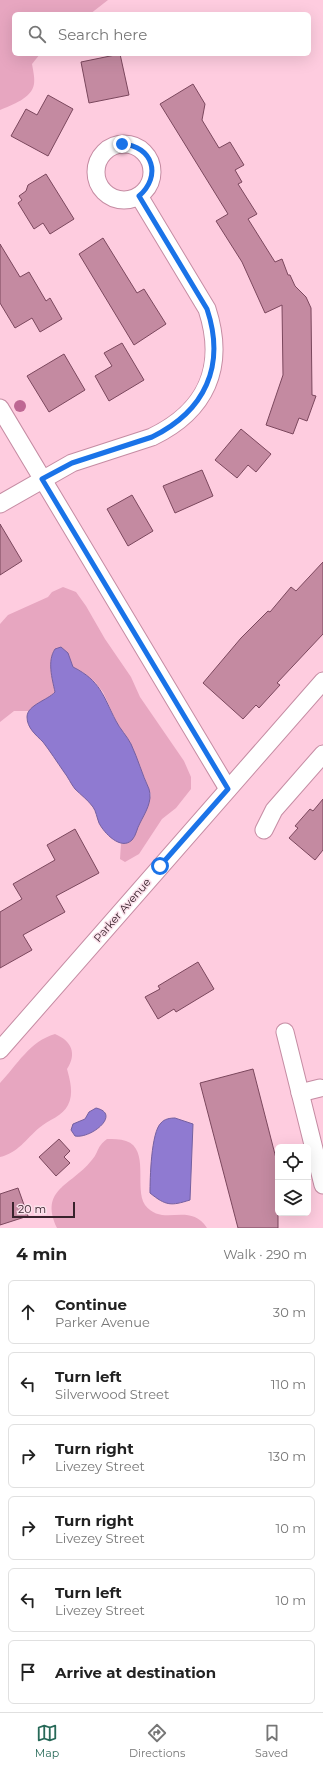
<!DOCTYPE html>
<html lang="en">
<head>
<meta charset="utf-8">
<style>
  body { margin:0; font-family:Montserrat,sans-serif; background:#f2f2f2; color:#222 }
  .controls { position:absolute; right:12px; bottom:12px; display:grid; overflow:hidden; border-radius:6px; box-shadow:0 4px 16px #0002 }
  .controls button { width:36px; height:36px; display:grid; place-items:center; padding:0; border:0; border-bottom:1px solid #e0e0e0; background:#fff; color:#222; font:20px sans-serif }
  .scale { position:absolute; left:12px; bottom:10px; width:63px; box-sizing:border-box; padding-left:4px; border:2px solid #39222c; border-top:0; font-size:11px; line-height:14px; white-space:nowrap; color:#39222c; -webkit-text-stroke:3px #fbe1eb; paint-order:stroke }
  .stop { position:absolute; width:12px; height:12px; margin:-9px; border:3px solid #1a73e8; border-radius:50%; background:#fff }
  .stop.end { background:#1a73e8; border-color:#fff; box-shadow:0 1px 4px #0008 }
  .list { margin:0; padding:0; list-style:none }
  h2 { display:flex; justify-content:space-between; align-items:center; height:52px; margin:0; padding:0 16px; font-size:17px }
  h2 small { font-size:13px; font-weight:400; color:#767676 }
  .list li { display:grid; grid-template-columns:26px 1fr auto; gap:12px; align-items:center; box-sizing:border-box; height:64px; margin:0 8px 8px; padding:0 8px; border:1px solid #e0e0e0; border-radius:6px }
  .list b { display:block; font-size:15px; white-space:nowrap }
  .list p { margin:0; font-size:13px; white-space:nowrap; color:#767676 }
  .list em { font-size:13px; font-style:normal; color:#767676 }
  .icon { flex:none; width:22px; height:22px; fill:none; stroke:currentColor; stroke-width:2; stroke-linecap:round; stroke-linejoin:round }
  .map { position:relative; flex:none; width:323px; height:1228px; overflow:hidden }
  .search { position:absolute; background:#fff; box-shadow:0 4px 16px #0002; left:12px; right:12px; top:12px; height:44px; display:flex; align-items:center; gap:10px; box-sizing:border-box; padding:0 14px; border-radius:6px; color:#767676; font-size:15px }
  .sheet { height:484px; background:#fff }
  nav { display:flex; justify-content:space-around; align-items:center; box-sizing:border-box; height:56px; border-top:1px solid #e0e0e0; background:#fff; font-size:11px; color:#767676 }
  nav a { display:grid; justify-items:center; gap:2px }
  nav .on { color:#276958 }
  .map>svg:first-child { display:block }
  .green { fill:#e7a6c0 }
  .water { fill:#8f7ad1; stroke:#7560a0 }
  .building { fill:#c48aa1; stroke:#7b475d }
  .lines { fill:none; stroke-linecap:round; stroke-linejoin:round }
  .minor-casing { stroke:#c58ca3; stroke-width:19 }
  .minor { stroke:#fff; stroke-width:17 }
  .tree { fill:#be6793 }
  .route { stroke:#1a73e8; stroke-width:5 }
  .labels { text-anchor:middle; dominant-baseline:central; stroke-width:3; stroke-linejoin:round; paint-order:stroke }
  .street-label { font-size:11px; fill:#39222c; stroke:#fbe1eb }
</style>
</head>
<body>
<div class="map">
<svg width="323" height="1228" viewBox="0 0 323 1228">
  <rect width="100%" height="100%" fill="#feccdf"/>
  <g class="green">
    <path d="M0,0H108L90,14H14V54H40L32,64C33,70 35,78 34,84C32,98 12,105 0,110Z"/>
    <path d="M63,587L76,592L86,606L105,639L131,677L140,697L184,761L191,777V789L176,808L162,819L139,854L125,862L120,859L121,844L131,841L147,807L151,795L149,789L130,742L116,721L103,692L95,682L84,673L73,667L68,653L55,649C47,661 52,678 55,692C48,700 37,703 29,711H14L0,722V624L8,615L48,597L52,592Z"/>
    <path d="M55,1034C72,1041 77,1054 67,1069C70,1080 74,1094 68,1105C63,1116 48,1120 39,1128C26,1139 18,1153 0,1157V1083C17,1065 30,1041 55,1034Z"/>
    <path d="M107,1139C113,1139 120,1139 126,1141C150,1149 134,1188 145,1205C163,1228 189,1201 207,1228H57C39,1189 71,1186 91,1161C99,1153 96,1147 107,1139Z"/>
  </g>
  <g class="water">
    <path d="M61,647L68,653L73,667C101,681 103,696 116,721C120,729 127,736 131,744C138,759 142,774 149,789C153,801 145,813 140,823C137,828 136,836 132,840C121,851 104,833 99,823C97,818 96,811 93,807C88,800 81,795 75,789C71,784 68,777 64,772C57,762 50,751 43,742C36,735 27,728 27,717C27,705 48,700 55,692C52,678 47,661 55,649Z"/>
    <path d="M96,1108C122,1114 91,1139 75,1136L71,1130L73,1124L85,1119L89,1112Z"/>
    <path d="M175,1118L193,1124L190,1200C171,1206 166,1206 150,1193C150,1179 151,1132 161,1123C164,1119 170,1118 175,1118Z"/>
  </g>
  <g class="building">
    <polygon points="120,54 129,95 89,103 81,62"/>
    <polygon points="193,84 205,104 202,120 219,148 230,142 244,165 235,170 242,182 238,184 257,214 248,219 275,262 282,259 288,275 290,275 295,286 306,297 311,308 312,395 316,396 307,421 299,418 293,434 266,425 283,375 282,305 265,313 242,262 216,221 228,214 160,104"/>
    <polygon points="48,95 73,109 48,156 11,136 26,109 37,115"/>
    <polygon points="46,174 74,219 50,234 43,223 34,229 18,203 22,200 19,196 26,191 28,185"/>
    <polygon points="103,238 137,293 144,289 166,324 134,345 79,254"/>
    <polygon points="0,244 20,277 29,272 46,301 50,298 62,319 40,332 32,318 15,328 0,303"/>
    <polygon points="122,343 144,380 109,401 95,376 112,366 104,353"/>
    <polygon points="64,354 85,390 49,412 27,376"/>
    <polygon points="241,429 271,454 256,472 248,465 237,478 215,460"/>
    <polygon points="202,470 213,496 175,513 163,486"/>
    <polygon points="132,495 153,531 128,546 107,509"/>
    <polygon points="0,524 22,561 0,575"/>
    <polygon points="323,562 323,634 277,683 280,685 259,708 256,705 243,719 203,683 241,638 268,611 270,612 291,587 296,591"/>
    <polygon points="323,799 323,850 315,860 289,838 298,828 295,826 310,809 313,811"/>
    <polygon points="75,829 99,873 56,896 65,912 23,935 32,950 0,968 0,912 22,899 13,884 55,860 47,845"/>
    <polygon points="198,962 214,989 176,1012 174,1009 158,1019 145,997 160,989 158,986"/>
    <polygon points="253,1069 278,1166 278,1228 238,1228 200,1083"/>
    <polygon points="59,1139 70,1151 64,1157 70,1163 56,1176 39,1157"/>
    <polygon points="18,1188 28,1216 0,1225 0,1194"/>
  </g>
  <g class="lines">
    <defs>
      <g id="minor">
        <circle cx="124" cy="172" r="28"/>
        <polyline points="0,408 228,789"/>
        <path d="M0,504L72,463L152,437C206,411 226,367 207,309L139,196"/>
        <polyline points="264,830 274,810 323,754"/>
        <polyline points="285,1032 323,1185"/>
        <polyline points="0,1050 323,681"/>
        <polyline points="300,1093 320,1088"/>
      </g>
    </defs>
    <use href="#minor" class="minor-casing"/>
    <use href="#minor" class="minor"/>
  </g>
  <circle class="tree" cx="20" cy="406" r="6"/>
  <g class="lines">
    <path class="route" d="M122,144C153,146 162,176 139,196L207,309C226,366 205,411 152,437L72,463L42,479L228,789L160,866"/>
  </g>
  <g class="labels">
    <g class="street-label">
      <text transform="translate(122 910) rotate(-49)">Parker Avenue</text>
    </g>
  </g>
</svg>
<div class="controls">
<button><svg class="icon" aria-label="locate" viewBox="0 0 24 24"><circle cx="12" cy="12" r="6"/><path d="M12 2v4M12 18v4M2 12h4M18 12h4"/></svg></button>
<button><svg class="icon" aria-label="layers" viewBox="0 0 24 24"><path d="M12 4l9 5-9 5-9-5zM3 14l9 5 9-5"/></svg></button>
</div>
<div class="scale">20 m</div>
<div class="stop" style="left:160px;top:866px"></div>
<div class="stop end" style="left:122px;top:144px"></div>
<div class="search"><svg class="icon" aria-label="search" viewBox="0 0 24 24"><circle cx="10" cy="10" r="6"/><path d="M15 15l6 6"/></svg>Search here</div>
</div>
<section class="sheet">
<h2>4 min<small>Walk · 290 m</small></h2>
<ul class="list">
<li><svg class="icon" aria-label="ahead" viewBox="0 0 24 24"><path d="M12 20V5M6 11l6-6 6 6"/></svg><div><b>Continue</b><p>Parker Avenue</p></div><em>30 m</em></li>
<li><svg class="icon" aria-label="left" viewBox="0 0 24 24"><path d="M17 20v-9H6M10 6l-5 5 5 5"/></svg><div><b>Turn left</b><p>Silverwood Street</p></div><em>110 m</em></li>
<li><svg class="icon" aria-label="right" viewBox="0 0 24 24"><path d="M7 20v-9h11M14 6l5 5-5 5"/></svg><div><b>Turn right</b><p>Livezey Street</p></div><em>130 m</em></li>
<li><svg class="icon" aria-label="right" viewBox="0 0 24 24"><path d="M7 20v-9h11M14 6l5 5-5 5"/></svg><div><b>Turn right</b><p>Livezey Street</p></div><em>10 m</em></li>
<li><svg class="icon" aria-label="left" viewBox="0 0 24 24"><path d="M17 20v-9H6M10 6l-5 5 5 5"/></svg><div><b>Turn left</b><p>Livezey Street</p></div><em>10 m</em></li>
<li><svg class="icon" aria-label="arrive" viewBox="0 0 24 24"><path d="M6 21V4h12l-3 4 3 4H6"/></svg><div><b>Arrive at destination</b></div></li>
</ul>
</section>
<nav>
<a class="on"><svg class="icon" aria-label="map" viewBox="0 0 24 24"><path d="M3 6l6-2 6 2 6-2v14l-6 2-6-2-6 2zM9 4v14M15 6v14"/></svg>Map</a>
<a><svg class="icon" aria-label="directions" viewBox="0 0 24 24"><path d="M12 3l9 9-9 9-9-9zM9 14v-3h6M13 9l2 2-2 2"/></svg>Directions</a>
<a><svg class="icon" aria-label="saved" viewBox="0 0 24 24"><path d="M7 4h10v16l-5-4-5 4z"/></svg>Saved</a>
</nav>
</body>
</html>
